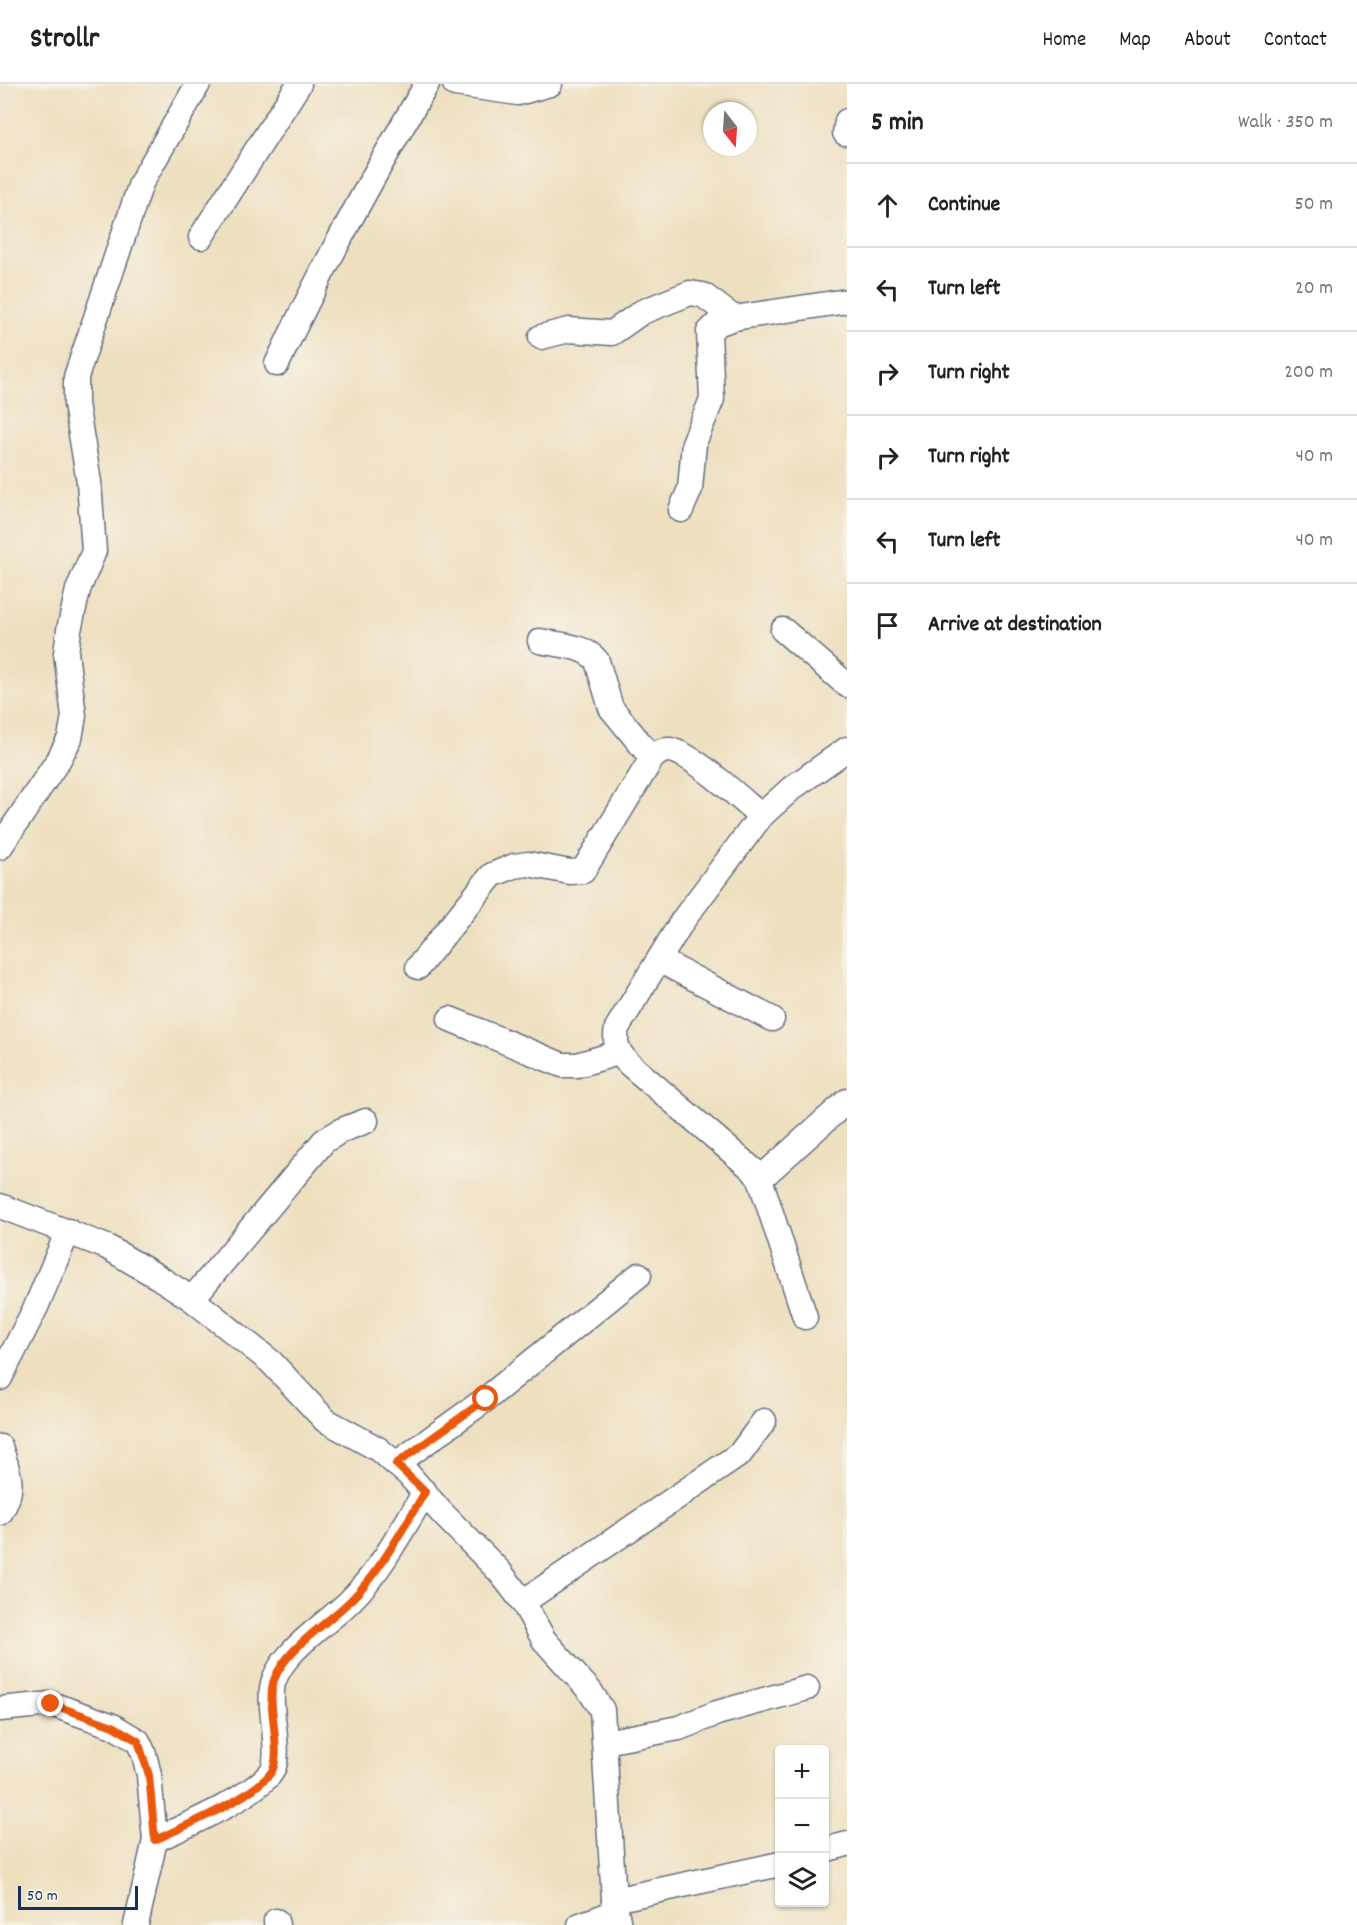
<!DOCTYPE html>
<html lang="en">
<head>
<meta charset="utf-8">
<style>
  body { margin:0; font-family:Dekko,sans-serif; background:#f6f6f6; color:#222 }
  .controls { position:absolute; right:18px; bottom:18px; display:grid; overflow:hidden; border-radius:6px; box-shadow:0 2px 4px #0004 }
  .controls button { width:54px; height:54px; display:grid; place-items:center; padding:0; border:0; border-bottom:2px solid #e0e0e0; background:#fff; color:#222; font:30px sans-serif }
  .compass { position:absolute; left:703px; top:18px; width:54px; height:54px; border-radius:50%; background:#fff; box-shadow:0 2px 4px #0004; rotate:163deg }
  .scale { position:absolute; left:18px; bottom:15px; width:120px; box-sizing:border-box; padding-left:6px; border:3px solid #1b2f5e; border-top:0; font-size:16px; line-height:21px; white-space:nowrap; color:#1b2f5e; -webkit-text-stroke:4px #f7f3e8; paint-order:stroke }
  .stop { position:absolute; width:18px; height:18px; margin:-14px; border:4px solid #ea580c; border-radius:50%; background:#fff }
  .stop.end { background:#ea580c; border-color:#fff; box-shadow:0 2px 6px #0008 }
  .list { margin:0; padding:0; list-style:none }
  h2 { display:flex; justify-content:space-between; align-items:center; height:78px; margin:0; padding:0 24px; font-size:26px }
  h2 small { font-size:20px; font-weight:400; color:#767676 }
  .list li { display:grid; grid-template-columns:39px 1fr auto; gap:18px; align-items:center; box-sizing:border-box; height:84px; padding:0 24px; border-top:2px solid #e0e0e0 }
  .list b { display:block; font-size:22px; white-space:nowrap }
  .list em { font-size:20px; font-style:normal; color:#767676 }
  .icon { flex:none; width:33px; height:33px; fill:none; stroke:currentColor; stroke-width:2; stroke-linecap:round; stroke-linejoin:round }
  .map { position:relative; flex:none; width:847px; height:1841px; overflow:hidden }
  header { display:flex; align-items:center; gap:36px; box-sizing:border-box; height:84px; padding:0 30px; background:#fff; border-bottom:2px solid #e0e0e0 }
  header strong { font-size:28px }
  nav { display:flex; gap:33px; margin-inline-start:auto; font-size:21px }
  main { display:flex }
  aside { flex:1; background:#fff }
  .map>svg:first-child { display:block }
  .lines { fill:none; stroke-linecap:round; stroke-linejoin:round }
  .minor-casing { stroke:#656d80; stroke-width:27 }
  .minor { stroke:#fff; stroke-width:24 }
  .route { stroke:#ea580c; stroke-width:8 }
</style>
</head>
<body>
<header>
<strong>Strollr</strong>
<nav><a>Home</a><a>Map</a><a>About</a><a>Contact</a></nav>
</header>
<main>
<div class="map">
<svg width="847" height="1841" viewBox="0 0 847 1841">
  <rect width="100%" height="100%" fill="#f7f3e8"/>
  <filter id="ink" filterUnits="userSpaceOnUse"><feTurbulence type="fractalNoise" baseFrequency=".0167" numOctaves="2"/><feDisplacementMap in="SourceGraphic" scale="12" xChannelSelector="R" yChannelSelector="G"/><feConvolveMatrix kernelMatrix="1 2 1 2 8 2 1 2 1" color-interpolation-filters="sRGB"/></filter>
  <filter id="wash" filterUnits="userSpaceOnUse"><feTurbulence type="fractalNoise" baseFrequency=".008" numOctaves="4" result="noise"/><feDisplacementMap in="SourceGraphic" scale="24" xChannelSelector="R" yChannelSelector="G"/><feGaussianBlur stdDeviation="1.35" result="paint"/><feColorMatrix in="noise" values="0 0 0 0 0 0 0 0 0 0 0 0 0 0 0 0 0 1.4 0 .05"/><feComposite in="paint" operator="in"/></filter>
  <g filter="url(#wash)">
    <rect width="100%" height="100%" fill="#eedfbf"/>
  </g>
  <g filter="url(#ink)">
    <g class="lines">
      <defs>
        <g id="minor">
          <polyline points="455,0 518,9 550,0"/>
          <polyline points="845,49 847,37"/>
          <polyline points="201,153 299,0"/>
          <polyline points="541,253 569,246 612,249 642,228 690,209 703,211 734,234"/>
          <path d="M277,280C322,184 373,91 427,0"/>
          <polyline points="681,426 690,405 694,359 712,315 709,248 717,240 734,234 847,217"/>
          <polyline points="783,546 847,601"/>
          <path d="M540,557C558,561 585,561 597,577L611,624L652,674"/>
          <polyline points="0,763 59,675 70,654 74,632 66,569 69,546 78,506 94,467 89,398 76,320 76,293 141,99 198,0"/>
          <polyline points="659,876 772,935"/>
          <path d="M418,883L492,791L514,782L528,780L570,788L583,787L652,674C657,670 661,666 668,666C689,666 743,717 761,732"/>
          <polyline points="450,935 562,981 577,981 618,969"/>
          <polyline points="760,1095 847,1017"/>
          <polyline points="0,1122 107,1163 158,1193 192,1215 271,1278 325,1336 378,1365 408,1390 441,1428 500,1488 523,1518 544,1556 590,1607 602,1626 614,1816 619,1841"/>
          <polyline points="192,1215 324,1057 342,1046 366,1037"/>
          <path d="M805,1233L760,1095L752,1085L628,979C617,967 614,960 617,944L683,836L761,732L792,704L847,665"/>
          <polyline points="0,1294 36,1223 68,1147"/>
          <path d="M0,1363C9,1389 16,1404 0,1429"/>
          <polyline points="396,1380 486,1315 639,1191"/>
          <polyline points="523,1518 740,1370 764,1337"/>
          <polyline points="0,1625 51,1620 113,1642 138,1657 144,1670 149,1691 155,1756 136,1841"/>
          <polyline points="605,1658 679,1644 717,1629 807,1604"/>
          <path d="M155,1756C187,1741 247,1716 270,1690C285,1673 265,1619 274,1596C285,1565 327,1540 350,1517C381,1486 402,1446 425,1408"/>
          <polyline points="824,1766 847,1760"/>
          <polyline points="614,1816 780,1780"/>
          <polyline points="276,1837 277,1841"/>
          <polyline points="580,1841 616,1828"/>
        </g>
      </defs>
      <use href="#minor" class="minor-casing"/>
      <use href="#minor" class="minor"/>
    </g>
  </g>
  <g class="lines" filter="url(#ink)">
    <path class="route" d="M51,1620L113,1642L138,1657L149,1691L155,1756C187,1741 248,1716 270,1690C285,1672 265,1620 274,1596C286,1564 327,1540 350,1517C381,1486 402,1446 425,1408L396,1380L486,1315"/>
  </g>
</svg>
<div class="controls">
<button>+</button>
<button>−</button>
<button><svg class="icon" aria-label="layers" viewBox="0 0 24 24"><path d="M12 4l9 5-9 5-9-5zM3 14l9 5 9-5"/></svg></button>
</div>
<svg class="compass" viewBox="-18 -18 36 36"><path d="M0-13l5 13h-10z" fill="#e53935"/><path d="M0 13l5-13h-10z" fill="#767676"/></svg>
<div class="scale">50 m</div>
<div class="stop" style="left:486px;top:1315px"></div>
<div class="stop end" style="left:51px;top:1620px"></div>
</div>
<aside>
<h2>5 min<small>Walk · 350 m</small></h2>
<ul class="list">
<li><svg class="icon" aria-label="ahead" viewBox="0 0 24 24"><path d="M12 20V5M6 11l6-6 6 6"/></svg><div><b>Continue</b></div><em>50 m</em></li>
<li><svg class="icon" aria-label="left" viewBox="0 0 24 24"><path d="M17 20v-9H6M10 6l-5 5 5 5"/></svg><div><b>Turn left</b></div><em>20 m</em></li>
<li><svg class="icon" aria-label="right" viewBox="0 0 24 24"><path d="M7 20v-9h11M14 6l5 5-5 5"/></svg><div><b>Turn right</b></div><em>200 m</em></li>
<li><svg class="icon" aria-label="right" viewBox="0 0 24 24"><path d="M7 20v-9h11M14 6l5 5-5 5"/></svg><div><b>Turn right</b></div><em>40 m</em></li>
<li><svg class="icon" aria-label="left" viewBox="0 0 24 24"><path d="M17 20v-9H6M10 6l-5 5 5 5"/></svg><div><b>Turn left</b></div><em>40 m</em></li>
<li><svg class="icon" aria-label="arrive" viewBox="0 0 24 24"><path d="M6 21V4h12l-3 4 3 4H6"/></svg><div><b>Arrive at destination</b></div></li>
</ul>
</aside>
</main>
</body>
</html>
